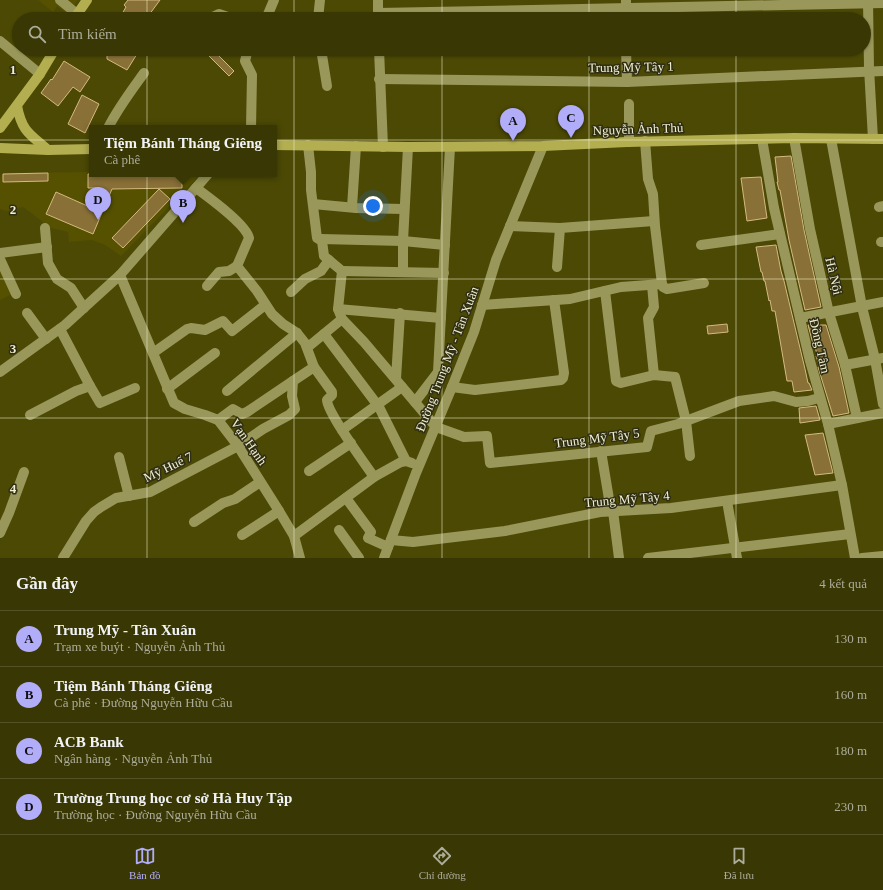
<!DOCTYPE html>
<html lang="vi">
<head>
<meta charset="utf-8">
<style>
  body { margin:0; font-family:"Times New Roman",serif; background:#444213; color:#f1f3f6 }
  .you { position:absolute; left:373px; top:206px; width:14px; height:14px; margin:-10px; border:3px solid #fff; border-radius:50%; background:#1a73e8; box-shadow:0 0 0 6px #1a73e833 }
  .badge { display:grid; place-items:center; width:26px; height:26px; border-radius:50%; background:#b2adf9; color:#111; font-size:13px; font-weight:700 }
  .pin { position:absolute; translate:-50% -33px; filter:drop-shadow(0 1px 2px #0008) }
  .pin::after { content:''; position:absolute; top:21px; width:14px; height:12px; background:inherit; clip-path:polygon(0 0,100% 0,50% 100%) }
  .popup { position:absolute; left:89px; top:125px; width:188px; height:52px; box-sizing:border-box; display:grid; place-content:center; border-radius:0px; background:#393704; filter:drop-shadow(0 1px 3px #0005); font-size:13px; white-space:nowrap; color:#abac9a }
  .popup b { font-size:15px; color:#f1f3f6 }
  .popup::after { content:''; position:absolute; left:50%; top:100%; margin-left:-8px; border:8px solid transparent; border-top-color:#393704 }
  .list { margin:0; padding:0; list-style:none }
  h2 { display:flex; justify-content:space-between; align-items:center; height:52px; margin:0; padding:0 16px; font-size:17px }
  h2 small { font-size:13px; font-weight:400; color:#abac9a }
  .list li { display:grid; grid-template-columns:26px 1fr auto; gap:12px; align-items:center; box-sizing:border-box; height:56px; padding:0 16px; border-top:1px solid #535126 }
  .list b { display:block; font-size:15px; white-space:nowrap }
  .list p { margin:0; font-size:13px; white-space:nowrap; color:#abac9a }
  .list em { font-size:13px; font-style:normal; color:#abac9a }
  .icon { flex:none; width:22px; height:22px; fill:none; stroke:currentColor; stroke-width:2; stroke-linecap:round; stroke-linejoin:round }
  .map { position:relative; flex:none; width:883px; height:558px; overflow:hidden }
  .search { position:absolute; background:#393704; box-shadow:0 1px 3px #0004; left:12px; right:12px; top:12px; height:44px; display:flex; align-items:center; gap:10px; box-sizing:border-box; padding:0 14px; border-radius:22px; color:#abac9a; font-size:15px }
  .sheet { height:276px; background:#393704 }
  nav { display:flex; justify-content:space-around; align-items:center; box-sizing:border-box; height:56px; border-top:1px solid #535126; background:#393704; font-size:11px; color:#abac9a }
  nav a { display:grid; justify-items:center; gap:2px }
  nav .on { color:#b2adf9 }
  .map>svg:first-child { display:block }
  .built { fill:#555100 }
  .building { fill:#897037; stroke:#d4ba80 }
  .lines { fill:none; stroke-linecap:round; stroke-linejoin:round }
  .minor { stroke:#9a975b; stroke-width:10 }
  .major { stroke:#b3ae50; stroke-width:10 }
  .grid { fill:none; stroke:#f1f0d1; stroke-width:1; stroke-opacity:0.55 }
  .labels { text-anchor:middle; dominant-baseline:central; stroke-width:3; stroke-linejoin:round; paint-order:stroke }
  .street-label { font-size:13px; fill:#f1f0d1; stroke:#2f2e15 }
  .grid-label { font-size:13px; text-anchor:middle; font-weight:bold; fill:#f1f0d1; stroke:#2f2e15; stroke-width:3; stroke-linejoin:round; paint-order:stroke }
</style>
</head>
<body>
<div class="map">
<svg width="883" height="558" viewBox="0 0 883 558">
  <rect width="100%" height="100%" fill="#4c4905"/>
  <g class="built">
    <polygon points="38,0 78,0 68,15 57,6 53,12"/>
    <polygon points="92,172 92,174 195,174 197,178 121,256 105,245 92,240 69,242 68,232 51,228 23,207 6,211 0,209 0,178 3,173"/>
    <polygon points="0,267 12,294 0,300"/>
  </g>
  <g class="building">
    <polygon points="128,0 160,0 146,19 119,19 126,7 124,5"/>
    <polygon points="109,49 129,49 137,54 127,70 107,59 107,53"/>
    <polygon points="202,49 212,49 234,71 229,76"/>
    <polygon points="64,61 90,77 80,92 73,87 58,106 41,93 51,79 52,80"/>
    <polygon points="82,95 99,104 85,133 68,124"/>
    <polygon points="791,156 804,230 821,307 805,310 789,240 780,190 779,190 777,182 778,182 775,157"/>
    <polygon points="48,173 48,181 3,182 3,174"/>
    <polygon points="88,174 182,174 182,188 112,189 93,234 46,214 56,192 92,208 100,188 88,188"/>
    <polygon points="761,177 767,218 747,221 741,178"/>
    <polygon points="159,189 170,199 123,248 112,238"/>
    <polygon points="776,245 781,271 784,281 805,369 808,383 809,383 812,390 794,392 792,381 787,381 775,311 772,311 770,300 769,301 765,281 764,281 762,272 761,272 756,247"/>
    <polygon points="727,324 728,332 708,334 707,326"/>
    <polygon points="808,325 826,325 839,367 849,413 833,416 818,367 820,367 816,356 818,356 812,340"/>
    <polygon points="816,406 820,420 800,423 799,408"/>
    <polygon points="823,433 833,473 815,475 805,435"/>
  </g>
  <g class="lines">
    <g class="minor">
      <polyline points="60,0 77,14"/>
      <polyline points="378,0 378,13 883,3"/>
      <polyline points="626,0 626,19"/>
      <polyline points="868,0 869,68 873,139"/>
      <polyline points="208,19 219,14 234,19"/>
      <polyline points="266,19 274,0"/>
      <polyline points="318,19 320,0"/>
      <polyline points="0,41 40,74"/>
      <polyline points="248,49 245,61 252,75 251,128"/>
      <polyline points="321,49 327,86"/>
      <polyline points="379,49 383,147"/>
      <polyline points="626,49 627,82"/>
      <polyline points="379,79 627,82 883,71"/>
      <path d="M108,128C118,108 131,91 144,73"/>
      <polyline points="794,138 810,229 829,313 845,365 857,418"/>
      <polyline points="762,139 774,208 810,361 828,424 842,485 855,558"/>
      <polyline points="831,139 862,307 875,359 883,404"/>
      <polyline points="629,142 629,104"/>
      <polyline points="308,145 311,172 311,190 317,238 322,241 324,256 342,271"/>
      <path d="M196,188C208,197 246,224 249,238L237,266L257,291L272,314L283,324L297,333L305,343L314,367L332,392V395L327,400C327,412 365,464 374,477"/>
      <polyline points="313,204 356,208 404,209"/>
      <polyline points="352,207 356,146"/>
      <polyline points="879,207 883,206"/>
      <polyline points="510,226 560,228"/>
      <polyline points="45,228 48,263 57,279 71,288 84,308"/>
      <polyline points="321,239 403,241 445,245"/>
      <polyline points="881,242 883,242"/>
      <polyline points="701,245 780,234"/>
      <polyline points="0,253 47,247"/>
      <polyline points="0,259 16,294"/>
      <polyline points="557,267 560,228 654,221"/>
      <polyline points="342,271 338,309 342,319 364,342 436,427 464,437 487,436 490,463 647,447 651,431 678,424 739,401 774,396 796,402 808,401 819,398"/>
      <polyline points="342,271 444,273"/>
      <polyline points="403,272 403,241 408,147"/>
      <polyline points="120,275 174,403 185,409 205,415 218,420 238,446 279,511 294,536 300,558"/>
      <polyline points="662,284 663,287 667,289 704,283"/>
      <polyline points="652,285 654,307 648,318 654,375"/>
      <polyline points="207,286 219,272 229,271 237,266"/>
      <polyline points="605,291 616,381 621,383 654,375 675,377 686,421 690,456"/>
      <polyline points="291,292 305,279 321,271 329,260"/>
      <polyline points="482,305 570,299 621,287 662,284 655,226 653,194 648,179 645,141"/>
      <polyline points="338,309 441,318"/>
      <polyline points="27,313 46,339"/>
      <polyline points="800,318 883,302"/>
      <polyline points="324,334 379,407 406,461"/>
      <polyline points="308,347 342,319"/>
      <polyline points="153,353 187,329 191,328 205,330 223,321 232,331 265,305"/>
      <polyline points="845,365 883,358"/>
      <polyline points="0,372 65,325 120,275 208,174"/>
      <polyline points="396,379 400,313"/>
      <polyline points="90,386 100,403 135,388"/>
      <polyline points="452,387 475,390 561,380 563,378 564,373 554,300"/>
      <polyline points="167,389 215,353"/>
      <polyline points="227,391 297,333"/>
      <polyline points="415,402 438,372 450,147"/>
      <polyline points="30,415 76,391 90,386 60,329"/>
      <polyline points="218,420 233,409 242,414 247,412 293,381"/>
      <polyline points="828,424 883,413"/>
      <polyline points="342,430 402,387"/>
      <polyline points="601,451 611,511"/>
      <polyline points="119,457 129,496"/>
      <polyline points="309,471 351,443"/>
      <polyline points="346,498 371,532 368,538 388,547"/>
      <polyline points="727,501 737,558"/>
      <polyline points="613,511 619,558"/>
      <polyline points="194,522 223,503 235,499 260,482"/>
      <polyline points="339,530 359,558"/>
      <polyline points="0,533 9,513 24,472"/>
      <polyline points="242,535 279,511"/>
      <polyline points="294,536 374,477 401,462 406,461 412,463"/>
      <polyline points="391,540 413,542 505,531 600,512 671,508 842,485"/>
      <polyline points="63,558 86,521 94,512 101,507 116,498 150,492 238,446 263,429 289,415 295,409 292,396 293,381 314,367"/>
      <polyline points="384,558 416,473 452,387 474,332 496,260 543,146"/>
      <polyline points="648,558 850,534"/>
      <polyline points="862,558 883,556"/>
    </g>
    <g class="major">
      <polyline points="74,19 87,0"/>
      <path d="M17,106C22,132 30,134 48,150"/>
      <polyline points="0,128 40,74 55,49"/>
      <polyline points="274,145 408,147 543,146 627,142 794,138 883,139"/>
      <polyline points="0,148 48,150 92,149"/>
    </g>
  </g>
  <path class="grid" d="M147,0V19M294,0V19M442,0V19M589,0V19M736,0V19M147,49V558M294,49V558M442,49V558M589,49V558M736,49V558M0,140H883M0,279H883M0,418H883"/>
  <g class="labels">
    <g class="street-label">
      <text transform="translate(631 67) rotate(-1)">Trung Mỹ Tây 1</text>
      <text transform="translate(638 129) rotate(-2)">Nguyễn Ảnh Thủ</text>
      <text transform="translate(834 276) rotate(77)">Hà Nội</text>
      <text transform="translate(820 346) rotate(77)">Đồng Tâm</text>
      <text transform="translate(447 359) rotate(-69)">Đường Trung Mỹ - Tân Xuân</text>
      <text transform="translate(597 438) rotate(-7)">Trung Mỹ Tây 5</text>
      <text transform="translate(249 442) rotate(55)">Vạn Hạnh</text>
      <text transform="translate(168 467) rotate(-26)">Mỹ Huế 7</text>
      <text transform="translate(627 499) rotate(-5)">Trung Mỹ Tây 4</text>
    </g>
  </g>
  <g class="grid-label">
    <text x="13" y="74">1</text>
    <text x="13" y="214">2</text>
    <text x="13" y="353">3</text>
    <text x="13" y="493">4</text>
  </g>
</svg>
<div class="you"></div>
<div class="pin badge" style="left:513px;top:141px">A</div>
<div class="pin badge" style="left:183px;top:223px">B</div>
<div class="popup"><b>Tiệm Bánh Tháng Giêng</b>Cà phê</div>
<div class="pin badge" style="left:571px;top:138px">C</div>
<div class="pin badge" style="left:98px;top:220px">D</div>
<div class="search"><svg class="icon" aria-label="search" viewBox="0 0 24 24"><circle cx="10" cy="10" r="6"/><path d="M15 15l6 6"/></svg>Tìm kiếm</div>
</div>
<section class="sheet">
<h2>Gần đây<small>4 kết quả</small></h2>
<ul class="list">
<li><span class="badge">A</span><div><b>Trung Mỹ - Tân Xuân</b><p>Trạm xe buýt · Nguyễn Ảnh Thủ</p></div><em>130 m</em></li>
<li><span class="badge">B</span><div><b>Tiệm Bánh Tháng Giêng</b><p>Cà phê · Đường Nguyễn Hữu Cầu</p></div><em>160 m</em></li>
<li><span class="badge">C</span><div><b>ACB Bank</b><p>Ngân hàng · Nguyễn Ảnh Thủ</p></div><em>180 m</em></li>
<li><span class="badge">D</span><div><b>Trường Trung học cơ sở Hà Huy Tập</b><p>Trường học · Đường Nguyễn Hữu Cầu</p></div><em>230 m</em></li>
</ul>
</section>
<nav>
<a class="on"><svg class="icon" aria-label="map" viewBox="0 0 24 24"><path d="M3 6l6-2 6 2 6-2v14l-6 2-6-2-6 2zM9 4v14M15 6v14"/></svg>Bản đồ</a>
<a><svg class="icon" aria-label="directions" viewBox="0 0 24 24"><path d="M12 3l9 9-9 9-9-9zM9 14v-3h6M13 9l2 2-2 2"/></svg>Chỉ đường</a>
<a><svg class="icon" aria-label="saved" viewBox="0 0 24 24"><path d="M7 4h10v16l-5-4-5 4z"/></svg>Đã lưu</a>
</nav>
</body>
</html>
